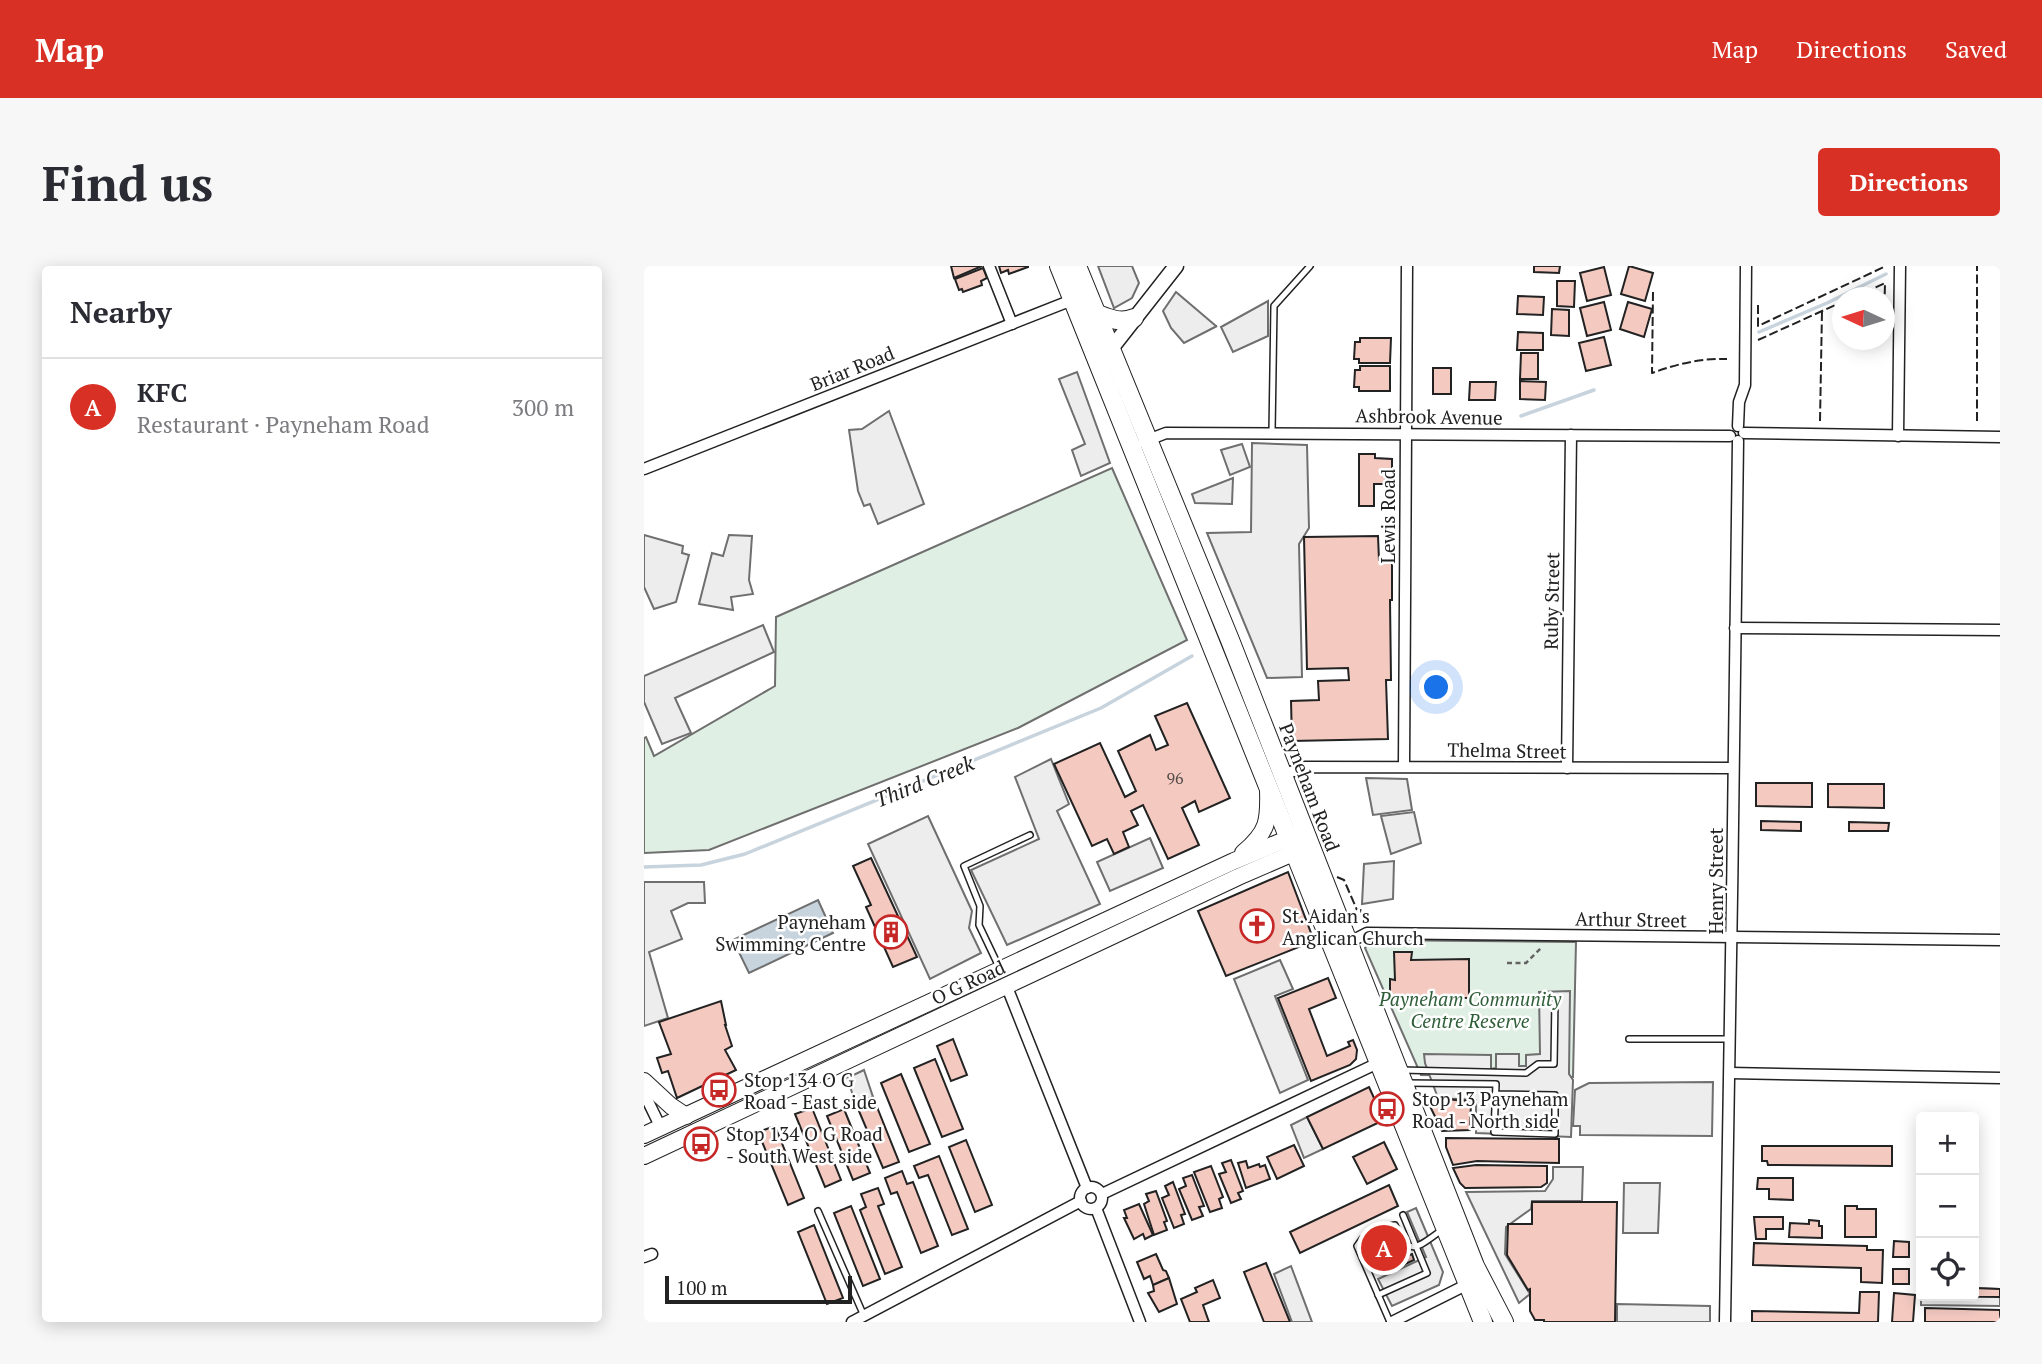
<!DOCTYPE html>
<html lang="en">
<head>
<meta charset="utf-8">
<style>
  body { margin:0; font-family:"PT Serif",serif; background:#f7f7f7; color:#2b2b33 }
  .controls { position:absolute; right:21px; bottom:21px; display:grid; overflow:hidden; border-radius:7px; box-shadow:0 4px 18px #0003 }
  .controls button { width:63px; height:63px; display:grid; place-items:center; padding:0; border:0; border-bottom:2px solid #e1e1e2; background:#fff; color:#2b2b33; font:35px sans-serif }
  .compass { position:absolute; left:1188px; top:21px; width:63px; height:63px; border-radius:50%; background:#fff; box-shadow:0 4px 18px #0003; rotate:274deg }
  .scale { position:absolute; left:21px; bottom:18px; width:187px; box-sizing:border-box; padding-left:7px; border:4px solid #222; border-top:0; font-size:19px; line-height:24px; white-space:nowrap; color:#222; -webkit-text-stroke:5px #fff; paint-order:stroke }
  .you { position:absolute; left:793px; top:422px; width:24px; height:24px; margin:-18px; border:5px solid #fff; border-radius:50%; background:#1a73e8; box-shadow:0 0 0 10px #1a73e833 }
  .badge { display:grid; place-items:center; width:46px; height:46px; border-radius:50%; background:#d93025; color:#fff; font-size:23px; font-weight:700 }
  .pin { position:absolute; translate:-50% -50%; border:4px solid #fff; box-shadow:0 2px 7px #0006 }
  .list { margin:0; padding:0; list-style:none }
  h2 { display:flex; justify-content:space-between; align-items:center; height:91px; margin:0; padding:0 28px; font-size:30px }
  h2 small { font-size:23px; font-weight:400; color:#7c7c81 }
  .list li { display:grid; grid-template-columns:46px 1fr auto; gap:21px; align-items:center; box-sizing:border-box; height:98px; padding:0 28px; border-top:2px solid #e1e1e2 }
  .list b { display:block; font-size:26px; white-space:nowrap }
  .list p { margin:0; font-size:23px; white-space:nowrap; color:#7c7c81 }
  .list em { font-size:23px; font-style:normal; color:#7c7c81 }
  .icon { flex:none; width:38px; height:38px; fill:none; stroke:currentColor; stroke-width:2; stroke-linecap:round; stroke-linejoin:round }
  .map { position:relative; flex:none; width:1356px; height:1056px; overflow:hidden; border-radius:7px }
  header { display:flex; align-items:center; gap:42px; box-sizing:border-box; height:98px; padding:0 35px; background:#d93025; color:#fff }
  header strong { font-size:33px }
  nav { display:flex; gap:38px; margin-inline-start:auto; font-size:24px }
  .intro { display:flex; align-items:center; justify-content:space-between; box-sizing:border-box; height:168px; padding:0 42px }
  h1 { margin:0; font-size:49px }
  .button { padding:18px 32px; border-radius:7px; background:#d93025; color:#fff; font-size:24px; font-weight:700 }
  main { display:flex; gap:42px; padding:0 42px }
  aside { flex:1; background:#fff; border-radius:7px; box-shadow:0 4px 18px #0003 }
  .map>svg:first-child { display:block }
  .green { fill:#e0efe3; stroke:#6f6f6f; stroke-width:2 }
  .parking { fill:#ededed; stroke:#6f6f6f; stroke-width:2 }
  .water { fill:#c7d3dd; stroke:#6f6f6f; stroke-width:2 }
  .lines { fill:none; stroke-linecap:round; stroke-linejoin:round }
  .stream { stroke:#c7d3dd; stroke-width:3.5 }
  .building { fill:#f3c9c0; stroke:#222; stroke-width:2 }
  .service-casing { stroke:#222; stroke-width:8 }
  .minor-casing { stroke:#222; stroke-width:13 }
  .tertiary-casing { stroke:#222; stroke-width:17 }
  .secondary-casing { stroke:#222; stroke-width:18 }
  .primary-casing { stroke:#222; stroke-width:20 }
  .path { stroke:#646464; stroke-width:2.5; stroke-dasharray:5 3.5; stroke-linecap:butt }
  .service { stroke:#fff; stroke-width:5 }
  .minor { stroke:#fff; stroke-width:10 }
  .tertiary { stroke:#fff; stroke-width:14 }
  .secondary { stroke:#fff; stroke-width:16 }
  .primary { stroke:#fff; stroke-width:18 }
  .fence { stroke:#222; stroke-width:2; stroke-dasharray:9 3.5; stroke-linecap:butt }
  .labels { text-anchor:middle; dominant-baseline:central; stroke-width:5; stroke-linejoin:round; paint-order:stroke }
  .number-label { font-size:16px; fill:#564c4a }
  .street-label { font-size:19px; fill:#222; stroke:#fff }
  .poi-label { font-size:19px; fill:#222; stroke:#fff; text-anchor:start }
  .park-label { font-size:19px; font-style:italic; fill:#2f5e38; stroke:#fff }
  .water-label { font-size:21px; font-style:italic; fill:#222; stroke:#fff }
</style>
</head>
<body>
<header>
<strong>Map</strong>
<nav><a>Map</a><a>Directions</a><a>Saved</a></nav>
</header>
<div class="intro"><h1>Find us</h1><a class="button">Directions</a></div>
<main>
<aside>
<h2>Nearby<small></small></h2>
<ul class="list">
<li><span class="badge">A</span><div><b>KFC</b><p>Restaurant · Payneham Road</p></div><em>300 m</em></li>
</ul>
</aside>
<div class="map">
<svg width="1356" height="1056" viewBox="0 0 1356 1056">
  <rect width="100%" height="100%" fill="#fff"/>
  <g class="green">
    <polygon points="468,202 543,374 374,462 65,584 0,587 0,472 2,471 10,490 131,420 132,351"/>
    <polygon points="728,674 932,676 929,811 777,809 721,682"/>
  </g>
  <g class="parking">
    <polygon points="454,0 488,0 495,17 488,32 470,42"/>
    <polygon points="532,26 572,60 573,60 540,77 527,62 519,45"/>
    <polygon points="624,35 624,70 589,86 577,61"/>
    <polygon points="433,106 466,197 437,210 428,184 441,178 415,113"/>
    <polygon points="245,145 280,238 234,258 226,238 220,240 214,225 205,164 218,163"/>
    <polygon points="608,177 663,179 665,262 655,278 658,411 623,412 563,267 607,266"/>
    <polygon points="598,178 606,201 586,209 577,184"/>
    <polygon points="589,212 588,238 551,237 548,228"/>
    <polygon points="0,269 39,280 38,287 45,289 32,336 10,343 0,321"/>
    <polygon points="85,269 108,270 105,314 109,328 87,331 89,344 55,338 68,287 79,290"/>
    <polygon points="119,359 130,386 31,432 47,467 18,478 0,436 0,410"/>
    <polygon points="407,493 425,538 413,545 456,638 363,679 327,604 395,573 371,511"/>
    <polygon points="722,512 763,513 768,544 729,549"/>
    <polygon points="770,546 777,577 747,588 737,550"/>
    <polygon points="284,550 328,645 325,662 337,687 286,713 224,578"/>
    <polygon points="506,572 519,602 466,625 453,596"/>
    <polygon points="750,595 749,633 718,638 720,598"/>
    <polygon points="0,616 60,616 61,637 44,637 27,645 38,673 5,686 24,752 0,760"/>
    <polygon points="636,694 649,723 631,730 664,814 636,827 590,713"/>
    <polygon points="926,725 925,808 929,814 927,871 832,867 832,834 794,832 781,797 780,788 847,789 847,803 852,802 852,788 875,788 875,800 882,800 882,789 896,788 895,726"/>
    <polygon points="220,804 229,831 212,838 203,812"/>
    <polygon points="1069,816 1068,870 936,869 936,860 929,860 931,824 945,817"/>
    <polygon points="663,851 679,883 660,892 647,859"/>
    <polygon points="909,901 939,901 938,935 888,935 887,943 862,961 861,988 886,1028 875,1037 822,926 901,925 909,913"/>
    <polygon points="980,917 1016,917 1014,967 979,967"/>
    <polygon points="772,942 799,1006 795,1019 748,1040 734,1013 782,991 763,946"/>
    <polygon points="647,1000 668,1056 648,1056 630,1008"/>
    <polygon points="1277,1022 1277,1030 1330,1030 1330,1022 1356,1023 1356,1040 1277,1039"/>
    <polygon points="973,1038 1066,1040 1066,1056 973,1056"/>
  </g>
  <polygon class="water" points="174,634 189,667 105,707 89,674"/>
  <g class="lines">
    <g class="stream">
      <polyline points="1115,66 1183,37 1242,8"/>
      <polyline points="877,150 950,124"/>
      <polyline points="0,601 57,599 101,588 457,442 548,390"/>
    </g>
  </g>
  <g class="building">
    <polygon points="307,0 338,0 310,12"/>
    <polygon points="355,0 384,0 384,1 365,8 364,4 357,7"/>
    <polygon points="890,0 916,0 915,7 890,6"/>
    <polygon points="985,0 1009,7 1001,35 977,28"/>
    <polygon points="960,1 967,29 943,35 936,7"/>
    <polygon points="339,2 343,12 337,15 338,19 319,26 318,23 315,24 311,13"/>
    <polygon points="913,15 931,15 930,41 913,40"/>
    <polygon points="874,30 900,31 899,49 873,48"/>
    <polygon points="960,36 967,64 943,70 936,42"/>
    <polygon points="984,36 1008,43 1000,71 976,63"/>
    <polygon points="908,43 925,44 925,70 907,69"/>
    <polygon points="874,66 899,67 899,84 873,84"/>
    <polygon points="960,71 967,99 942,105 935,77"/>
    <polygon points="716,72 747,72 746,97 715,97 715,93 710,93 711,76 716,76"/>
    <polygon points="877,87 894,87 894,113 876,113"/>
    <polygon points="716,100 746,100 746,125 715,125 715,121 710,121 711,104 716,104"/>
    <rect x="789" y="102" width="18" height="26"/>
    <polygon points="876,115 902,116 901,134 876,133"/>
    <polygon points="826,116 852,116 851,134 825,134"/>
    <polygon points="715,188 731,188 731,192 748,193 748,205 742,205 741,218 730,218 730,240 715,240"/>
    <polygon points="734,270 735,294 748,293 748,334 746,334 747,414 742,414 744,473 648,475 647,435 675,434 674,415 705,414 704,402 663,403 660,271"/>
    <polygon points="543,437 586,532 555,546 551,535 538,542 555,579 524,593 499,539 487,545 494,559 479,566 485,581 470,588 463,573 448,580 410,498 456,477 481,531 492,525 474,485 506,469 512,484 524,479 511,450"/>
    <polygon points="1112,517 1168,517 1168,541 1112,540"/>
    <polygon points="1184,518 1240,518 1240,542 1184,541"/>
    <polygon points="1117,555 1157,556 1157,565 1117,564"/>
    <polygon points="1205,556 1245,557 1244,565 1205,565"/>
    <polygon points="227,592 273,691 249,701 222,641 227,639 209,600"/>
    <polygon points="644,606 670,675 582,710 554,645"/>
    <polygon points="750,686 768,686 767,694 825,693 825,732 746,731 746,713 751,714"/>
    <polygon points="684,712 692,732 665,743 683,790 706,780 704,776 709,774 713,784 712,793 706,799 667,815 634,732"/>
    <polygon points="77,735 82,759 81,759 88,780 81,784 92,804 33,832 24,805 18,807 13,792 27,788 15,756"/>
    <polygon points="309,773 323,809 307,815 293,780"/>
    <polygon points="291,793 319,863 298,871 270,802"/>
    <polygon points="257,808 286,878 265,886 237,817"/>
    <polygon points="725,821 740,854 679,883 663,851"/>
    <polygon points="229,831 255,896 239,902 212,838"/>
    <polygon points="782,832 827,835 826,864 798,865"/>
    <polygon points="168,842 197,914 181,921 151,848"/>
    <polygon points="200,843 226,907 209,914 183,850"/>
    <polygon points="131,860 160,932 144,939 114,866"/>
    <polygon points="802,872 915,873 915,897 833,895 809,899 802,881"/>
    <polygon points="322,874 348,939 331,946 305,881"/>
    <polygon points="740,876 753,903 723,918 709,891"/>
    <polygon points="650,879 660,900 633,913 623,891"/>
    <polygon points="1118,880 1248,880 1248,900 1124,899 1123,895 1118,895"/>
    <polygon points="295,890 324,963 308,969 284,909 275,912 270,900"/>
    <polygon points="587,894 599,925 594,927 597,933 587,937 575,908 582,906 578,897"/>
    <polygon points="602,895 604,902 615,898 616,901 621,899 626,913 602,922 594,897"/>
    <polygon points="832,899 903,900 903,917 897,921 821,922 816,917 809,902"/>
    <polygon points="567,900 579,931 575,933 578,942 566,946 550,906"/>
    <polygon points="258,905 263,918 269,916 294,980 277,987 253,926 247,928 241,912"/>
    <polygon points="548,909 560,940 555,941 559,950 548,954 535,923 542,920 539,912"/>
    <polygon points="1114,912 1149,912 1149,934 1125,933 1125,923 1113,923"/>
    <polygon points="529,916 541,948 537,949 540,958 530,962 518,932 525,929 521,920"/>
    <polygon points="745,919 754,940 656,987 646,966"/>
    <polygon points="234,922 240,938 234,940 258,1001 241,1008 216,944 222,941 217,928"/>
    <polygon points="512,925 523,955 520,956 523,964 510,969 500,938 505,935 502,928"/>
    <polygon points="888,936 973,936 971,1056 900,1056 900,1054 891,1054 886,1045 886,1023 884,1024 863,989 864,958 888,958"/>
    <polygon points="495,938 509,969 501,973 499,968 490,973 480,952 483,952 480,944"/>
    <polygon points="207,940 236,1013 219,1020 190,947"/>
    <polygon points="1201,940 1213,940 1213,943 1232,943 1232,971 1201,971"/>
    <polygon points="1110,951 1139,951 1139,963 1122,963 1122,973 1112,973"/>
    <polygon points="1165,954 1175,955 1175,960 1178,960 1178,972 1145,971 1146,957 1165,958"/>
    <polygon points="741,957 745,965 750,962 763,990 768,988 770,994 740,1008 733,992 728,995 719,976 727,972 724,965"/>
    <polygon points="170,959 199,1032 183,1038 154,966"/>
    <polygon points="1250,975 1265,976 1265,991 1249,991"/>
    <polygon points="1110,977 1223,980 1223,984 1239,984 1238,1017 1217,1016 1217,1002 1109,999"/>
    <polygon points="512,988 519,1004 522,1005 525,1012 509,1019 506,1010 500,1013 493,996"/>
    <polygon points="622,997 646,1056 620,1056 600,1006"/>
    <rect x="1249" y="1003" width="16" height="15"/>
    <polygon points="525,1012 533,1038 515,1046 504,1027 510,1025 509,1019"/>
    <polygon points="569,1014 576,1032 559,1039 565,1056 546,1056 537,1033 553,1026 551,1022"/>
    <polygon points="1277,1022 1277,1030 1330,1030 1330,1022 1356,1023 1356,1031 1277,1030"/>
    <polygon points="1216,1026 1235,1026 1234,1056 1108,1056 1108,1045 1215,1047"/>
    <polygon points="1250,1027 1271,1029 1269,1056 1248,1056"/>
    <polygon points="1281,1042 1356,1044 1356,1056 1281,1056"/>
  </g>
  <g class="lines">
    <defs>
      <g id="service">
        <polyline points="628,166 630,40 666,0"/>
        <polyline points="355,701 335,659 336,640 320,600 386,569"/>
        <polyline points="985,773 1086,773"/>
        <polyline points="757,804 882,807 894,798 910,798 911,733"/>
        <polyline points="762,817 852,818 850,866 911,868 911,829 851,828"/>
        <polyline points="174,945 220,1050"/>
        <polyline points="734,1029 783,1007 759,949"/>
        <path d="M746,1056L713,980L718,973L746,960L751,959C766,993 773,981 798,964"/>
      </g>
      <g id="minor">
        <polyline points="345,0 368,58"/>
        <polyline points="1094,160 1095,136 1101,119 1102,0"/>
        <polyline points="1100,167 1356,171"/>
        <polyline points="1254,170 1256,0"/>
        <polyline points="499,176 522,167 1086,170"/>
        <polyline points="0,203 428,34"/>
        <polyline points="1091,362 1356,364"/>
        <polyline points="760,500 763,0"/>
        <polyline points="923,502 927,169"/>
        <polyline points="638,509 661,501 1089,502"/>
        <polyline points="704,677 723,667 1356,674"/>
        <polyline points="363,721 443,922"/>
        <polyline points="1086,807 1356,812"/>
        <polyline points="0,827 17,862"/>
        <circle cx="447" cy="932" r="11"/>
        <polyline points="458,928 734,797"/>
        <polyline points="452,942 496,1056"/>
        <polyline points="0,991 8,988"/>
        <polyline points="208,1056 437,935"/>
        <polyline points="748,1056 824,1018"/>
        <path d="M1081,1056C1087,762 1090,469 1094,175"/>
      </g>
      <polyline id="tertiary" points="466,84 532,0"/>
      <g id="secondary">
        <path d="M599,587C624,566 625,555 624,524"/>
        <polyline points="0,815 27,840 42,850"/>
        <polyline points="0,869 590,595 655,568"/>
        <polyline points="0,890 594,611 661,582"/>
      </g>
      <g id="primary">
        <polyline points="415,0 839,1056"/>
        <polyline points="433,0 586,374 831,1000 860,1056"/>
        <path d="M451,47C464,52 476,58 490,52"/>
      </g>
    </defs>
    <use href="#service" class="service-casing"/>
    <use href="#minor" class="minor-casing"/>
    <use href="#tertiary" class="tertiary-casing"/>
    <use href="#secondary" class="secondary-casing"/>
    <use href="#primary" class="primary-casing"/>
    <polyline class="path" points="863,697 882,697 898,681"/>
    <use href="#service" class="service"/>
    <use href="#minor" class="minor"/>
    <use href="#tertiary" class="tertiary"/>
    <use href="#secondary" class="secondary"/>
    <use href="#primary" class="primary"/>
    <g class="fence">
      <path d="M1009,26L1008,107C1033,98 1057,92 1083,93"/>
      <polyline points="1209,32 1241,17 1240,56"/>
      <polyline points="1114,39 1114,60 1242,0"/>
      <polyline points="1114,74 1198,36"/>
      <polyline points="1176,155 1178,45"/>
      <polyline points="1333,155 1333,0"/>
      <polyline points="693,611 700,614 713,644"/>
    </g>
  </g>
  <defs>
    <symbol id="church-ring" viewBox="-11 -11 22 22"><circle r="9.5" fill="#fff" stroke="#c62828" stroke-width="1.5"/><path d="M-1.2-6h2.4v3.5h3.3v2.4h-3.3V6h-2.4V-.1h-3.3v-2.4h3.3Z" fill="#c62828"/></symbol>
    <symbol id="building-ring" viewBox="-11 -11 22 22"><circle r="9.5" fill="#fff" stroke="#c62828" stroke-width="1.5"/><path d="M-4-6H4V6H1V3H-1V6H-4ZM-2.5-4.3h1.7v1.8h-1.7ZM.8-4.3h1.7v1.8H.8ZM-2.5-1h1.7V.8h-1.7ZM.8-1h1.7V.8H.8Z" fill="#c62828"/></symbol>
    <symbol id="bus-ring" viewBox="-11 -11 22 22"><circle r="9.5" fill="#fff" stroke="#c62828" stroke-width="1.5"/><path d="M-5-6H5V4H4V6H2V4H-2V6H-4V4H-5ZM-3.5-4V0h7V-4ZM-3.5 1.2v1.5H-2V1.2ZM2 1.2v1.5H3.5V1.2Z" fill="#c62828"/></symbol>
  </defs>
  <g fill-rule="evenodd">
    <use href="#church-ring" x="594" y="641" width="38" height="38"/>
    <use href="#building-ring" x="228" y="647" width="38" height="38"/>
    <use href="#bus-ring" x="56" y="805" width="38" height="38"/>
    <use href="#bus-ring" x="724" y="824" width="38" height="38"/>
    <use href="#bus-ring" x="38" y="859" width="38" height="38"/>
  </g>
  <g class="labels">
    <g class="number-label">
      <text x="531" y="512">96</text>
    </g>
    <g class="street-label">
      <text transform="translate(208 102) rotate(-22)">Briar Road</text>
      <text transform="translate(785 150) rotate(1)">Ashbrook Avenue</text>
      <text transform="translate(743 250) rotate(-90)">Lewis Road</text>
      <text transform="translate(907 335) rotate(-89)">Ruby Street</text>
      <text transform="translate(863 484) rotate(1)">Thelma Street</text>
      <text transform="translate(666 521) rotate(69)">Payneham Road</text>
      <text transform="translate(1071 615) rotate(-90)">Henry Street</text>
      <text transform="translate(987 653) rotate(1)">Arthur Street</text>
      <text transform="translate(324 716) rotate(-25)">O G Road</text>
    </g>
    <g class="poi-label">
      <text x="638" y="649">St. Aidan's<tspan x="638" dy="22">Anglican Church</tspan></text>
      <text x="222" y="655" text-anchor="end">Payneham<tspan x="222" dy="22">Swimming Centre</tspan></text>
      <text x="100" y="813">Stop 134 O G<tspan x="100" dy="22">Road - East side</tspan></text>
      <text x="768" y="832">Stop 13 Payneham<tspan x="768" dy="22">Road - North side</tspan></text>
      <text x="82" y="867">Stop 134 O G Road<tspan x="82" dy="22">- South West side</tspan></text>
    </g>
    <g class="park-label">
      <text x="826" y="732">Payneham Community<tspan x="826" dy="22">Centre Reserve</tspan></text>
    </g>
    <g class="water-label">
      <text transform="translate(280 515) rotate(-22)">Third Creek</text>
    </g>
  </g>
</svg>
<div class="controls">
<button>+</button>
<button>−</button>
<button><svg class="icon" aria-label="locate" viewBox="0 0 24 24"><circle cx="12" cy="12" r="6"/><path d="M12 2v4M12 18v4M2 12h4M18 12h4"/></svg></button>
</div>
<svg class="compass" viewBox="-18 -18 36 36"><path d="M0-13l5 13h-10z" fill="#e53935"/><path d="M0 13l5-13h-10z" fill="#7c7c81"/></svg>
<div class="scale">100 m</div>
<div class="you"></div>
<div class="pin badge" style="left:740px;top:982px">A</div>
</div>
</main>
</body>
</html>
